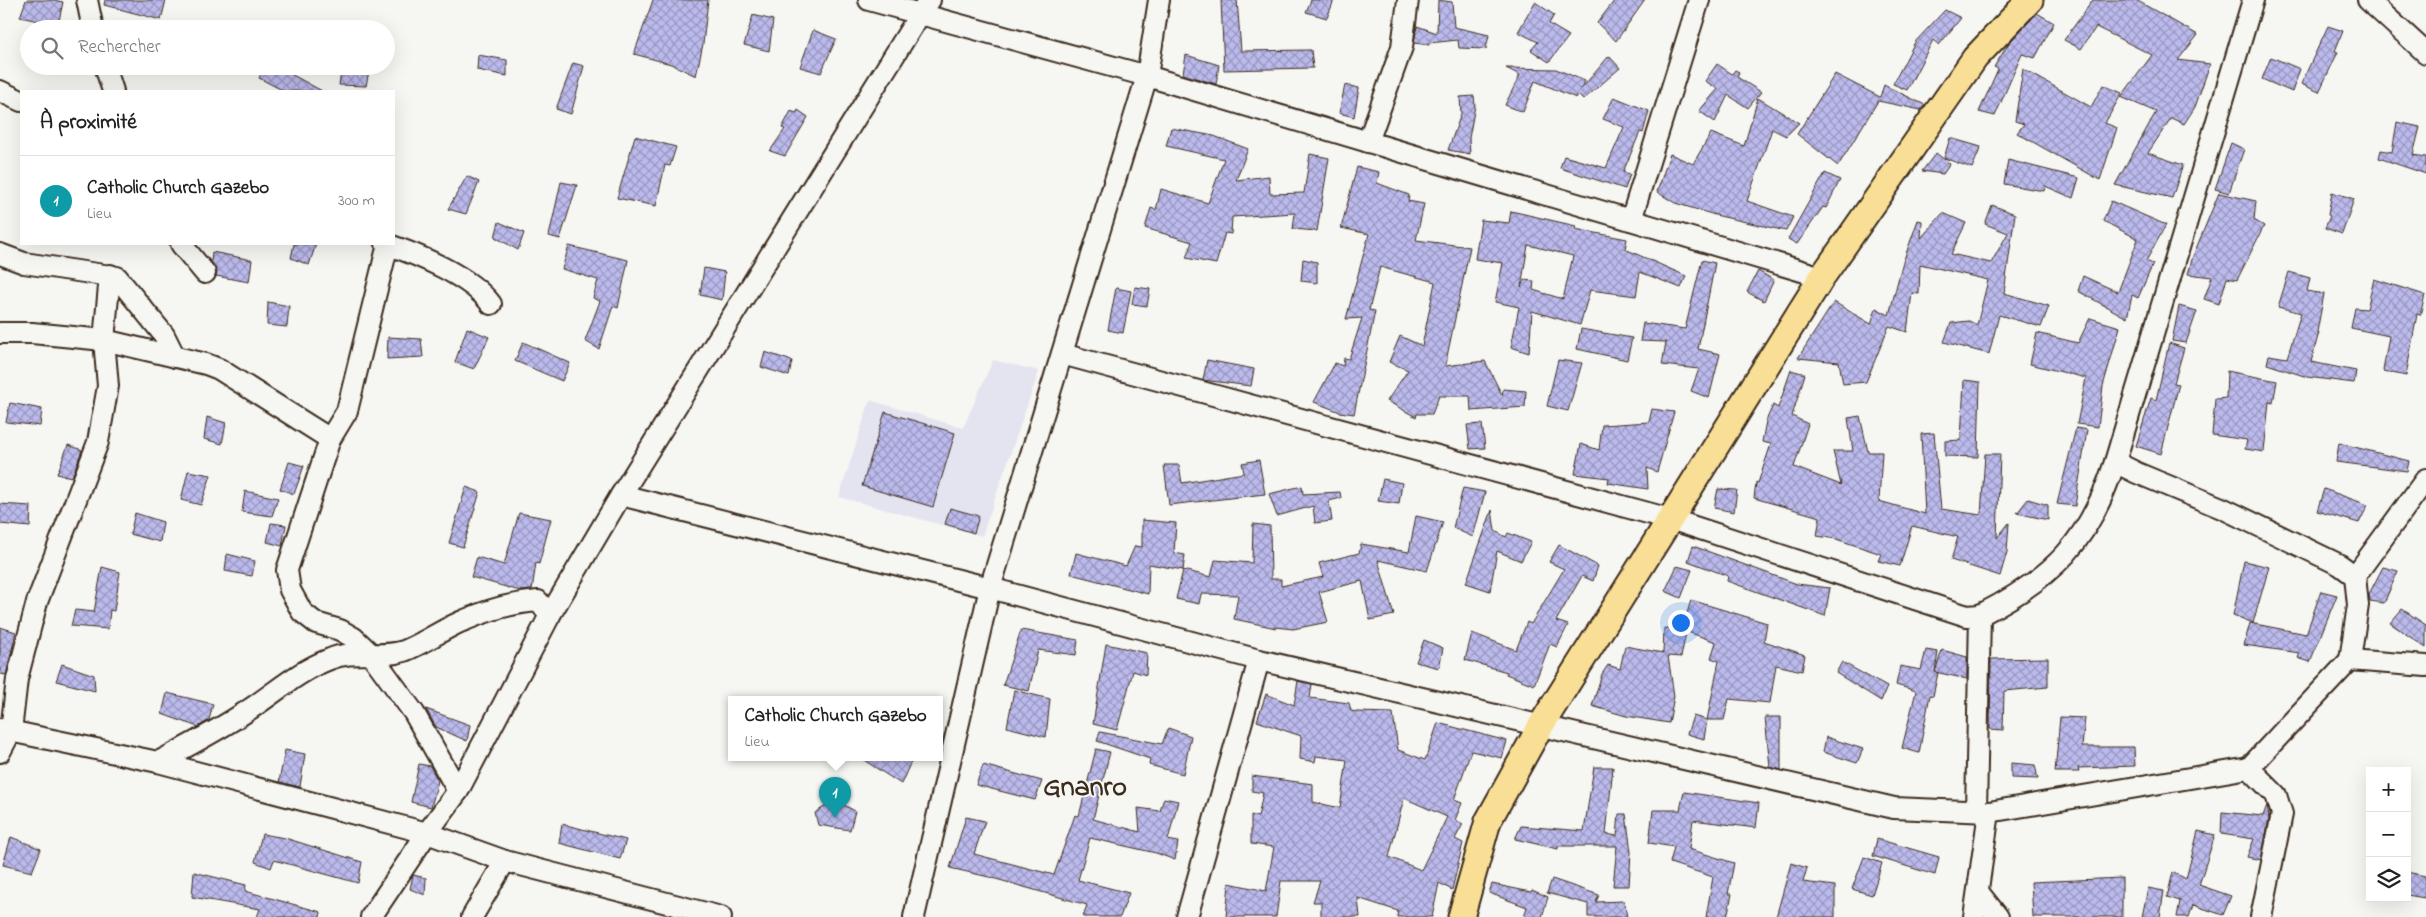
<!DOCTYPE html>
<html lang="fr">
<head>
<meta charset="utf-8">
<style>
  body { margin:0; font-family:"Indie Flower",sans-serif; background:#f2f2f2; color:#222 }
  .controls { position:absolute; right:15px; bottom:15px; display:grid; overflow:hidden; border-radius:0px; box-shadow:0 5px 20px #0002 }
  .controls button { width:45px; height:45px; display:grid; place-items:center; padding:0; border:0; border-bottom:1px solid #e0e0e0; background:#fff; color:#222; font:25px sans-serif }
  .you { position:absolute; left:1680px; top:622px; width:18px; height:18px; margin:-12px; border:4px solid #fff; border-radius:50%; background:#1a73e8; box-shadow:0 0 0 8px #1a73e833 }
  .badge { display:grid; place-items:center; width:32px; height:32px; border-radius:50%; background:#db2777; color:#fff; font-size:16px; font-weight:700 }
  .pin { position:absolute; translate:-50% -41px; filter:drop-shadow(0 1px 2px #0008) }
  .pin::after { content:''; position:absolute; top:26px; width:18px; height:15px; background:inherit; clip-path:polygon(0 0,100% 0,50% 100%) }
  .popup { position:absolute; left:728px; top:696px; width:215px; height:65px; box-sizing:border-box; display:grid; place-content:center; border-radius:0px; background:#fff; filter:drop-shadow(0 1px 4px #0005); font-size:16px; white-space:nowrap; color:#767676 }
  .popup b { font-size:19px; color:#222 }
  .popup::after { content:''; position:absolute; left:50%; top:100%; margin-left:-10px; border:10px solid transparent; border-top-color:#fff }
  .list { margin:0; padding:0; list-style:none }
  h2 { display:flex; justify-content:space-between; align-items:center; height:65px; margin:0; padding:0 20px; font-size:21px }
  h2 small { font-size:16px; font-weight:400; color:#767676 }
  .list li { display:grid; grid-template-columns:32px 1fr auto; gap:15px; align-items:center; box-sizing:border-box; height:90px; padding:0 20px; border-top:1px solid #e0e0e0 }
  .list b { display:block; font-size:19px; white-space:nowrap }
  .list p { margin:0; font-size:16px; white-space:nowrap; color:#767676 }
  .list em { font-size:16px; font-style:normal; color:#767676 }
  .icon { flex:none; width:28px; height:28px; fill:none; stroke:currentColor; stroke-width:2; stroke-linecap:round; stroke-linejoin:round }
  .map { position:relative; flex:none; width:2426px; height:917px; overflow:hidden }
  .search { position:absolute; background:#fff; box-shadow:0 5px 20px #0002; left:20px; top:20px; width:375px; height:55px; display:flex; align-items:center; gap:12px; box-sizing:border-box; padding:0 18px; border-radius:28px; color:#767676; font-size:19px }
  .panel { position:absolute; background:#fff; box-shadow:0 5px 20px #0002; left:20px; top:90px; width:375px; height:155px; border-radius:0px }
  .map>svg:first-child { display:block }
  .built { fill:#e4e4f0 }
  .building { fill:url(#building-cross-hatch); stroke:#3b2a1e; fill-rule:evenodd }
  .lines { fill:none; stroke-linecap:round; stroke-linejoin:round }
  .minor-casing { stroke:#3b2a1e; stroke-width:24 }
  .major-casing { stroke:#3b2a1e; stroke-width:29 }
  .minor { stroke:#f6f6f2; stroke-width:20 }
  .major { stroke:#f9df96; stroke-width:25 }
  .labels { text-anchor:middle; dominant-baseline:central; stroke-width:4; stroke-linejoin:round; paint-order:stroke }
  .district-label { font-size:28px; font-weight:bold; fill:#3b2a1e; stroke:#f6f6f2 }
</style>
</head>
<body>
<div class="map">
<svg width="2426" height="917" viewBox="0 0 2426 917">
  <defs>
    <pattern id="building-cross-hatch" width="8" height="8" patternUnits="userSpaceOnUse" patternTransform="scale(1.25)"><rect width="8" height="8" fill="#bbbaec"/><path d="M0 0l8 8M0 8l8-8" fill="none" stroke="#9997bf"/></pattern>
  </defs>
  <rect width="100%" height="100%" fill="#f6f6f2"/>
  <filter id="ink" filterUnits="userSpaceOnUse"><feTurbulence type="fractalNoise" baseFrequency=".02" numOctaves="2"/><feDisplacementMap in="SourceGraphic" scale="10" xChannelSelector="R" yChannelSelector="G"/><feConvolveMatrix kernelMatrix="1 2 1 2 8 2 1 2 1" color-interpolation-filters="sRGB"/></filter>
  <g filter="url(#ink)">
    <polygon class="built" points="993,360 1039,371 982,536 839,497 870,400 963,428"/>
    <g class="building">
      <polygon points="26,0 54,0 63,2 58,25 20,17"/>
      <polygon points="105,0 166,0 161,20 104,5"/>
      <polygon points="653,0 708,0 703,44 696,76 671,64 634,54"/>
      <polygon points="1221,0 1237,0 1241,51 1311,50 1313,68 1224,70"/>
      <polygon points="1311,0 1334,0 1327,18 1306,12"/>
      <polygon points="1438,0 1452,2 1454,27 1489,35 1486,49 1459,48 1458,40 1429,43 1429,45 1414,43 1417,26 1437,33"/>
      <polygon points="1615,0 1645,0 1616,41 1597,23"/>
      <polygon points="2093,0 2136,0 2198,35 2178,60 2210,64 2195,107 2184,124 2171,118 2148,153 2183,165 2172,198 2115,185 2156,112 2121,97 2152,55 2096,27 2081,49 2064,40"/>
      <polygon points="1535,2 1554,15 1549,24 1569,36 1549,62 1531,50 1538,42 1518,32"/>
      <polygon points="1945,10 1961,18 1939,45 1933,40 1907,90 1893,84 1915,42"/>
      <polygon points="2037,13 2054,23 2035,58 2022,54 1995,116 1979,112 1998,69 1994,67 2009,43"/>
      <polygon points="753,15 773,20 769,51 744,45"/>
      <polygon points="2328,26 2343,31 2335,51 2338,52 2319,92 2301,84"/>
      <polygon points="813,30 836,39 821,73 800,67"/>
      <polygon points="478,55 507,60 507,76 477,70"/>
      <polygon points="1186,55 1219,65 1216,84 1183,74"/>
      <polygon points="1609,56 1620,68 1583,100 1578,95 1576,98 1535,81 1523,112 1505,105 1520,75 1506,68 1556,69 1585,81 1581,89"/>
      <polygon points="2271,57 2300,69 2292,92 2262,79"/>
      <polygon points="573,63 584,66 571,114 556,109"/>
      <polygon points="1717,64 1732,74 1735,70 1739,72 1737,77 1761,92 1748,108 1728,95 1715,122 1699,111 1718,89 1705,81"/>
      <polygon points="265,66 276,66 322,91 284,91 259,78"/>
      <polygon points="342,66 370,66 366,86 339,85"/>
      <polygon points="2023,69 2091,107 2103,85 2122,93 2105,123 2117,128 2100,180 2017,133 2024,124 2015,121"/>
      <polygon points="1835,74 1880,97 1884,85 1925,105 1921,110 1878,101 1838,166 1797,134"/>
      <polygon points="1345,85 1359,88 1354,117 1339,113"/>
      <polygon points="1474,96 1475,106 1469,138 1470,154 1448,150 1461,114 1460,97"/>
      <polygon points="1614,97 1649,111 1643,133 1640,132 1623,172 1630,174 1625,189 1560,168 1564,156 1606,168 1624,127 1603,119"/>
      <polygon points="1758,98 1799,123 1786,136 1772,129 1747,201 1793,217 1786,231 1715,215 1675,203 1657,192 1670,154 1693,164 1711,133 1744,146"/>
      <polygon points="798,110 808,117 785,156 770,151 785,129 782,128 791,111 796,113"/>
      <polygon points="2397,122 2420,127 2413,155 2426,157 2426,174 2379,158 2381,150 2392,152"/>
      <polygon points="1171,128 1214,136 1248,149 1236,180 1269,176 1270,194 1304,193 1310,154 1329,158 1317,231 1293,229 1295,213 1232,217 1231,234 1225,233 1216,264 1186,258 1192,242 1145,228 1151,208 1156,210 1161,189 1208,203 1224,159 1166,146"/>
      <polygon points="635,136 676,147 670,166 665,165 656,206 617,198"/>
      <polygon points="1950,138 1981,147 1972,168 1944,158"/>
      <polygon points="2231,143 2244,149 2229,193 2215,189"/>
      <polygon points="1936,153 1950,164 1943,174 1922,171"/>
      <polygon points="2008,160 2079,178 2073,198 2045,186 2044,191 2004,184"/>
      <polygon points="1357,167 1379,172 1377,183 1409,195 1408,201 1424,204 1416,240 1470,247 1445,366 1485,361 1502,395 1503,389 1526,391 1525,407 1471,411 1470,396 1439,396 1432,414 1417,414 1416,417 1387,401 1408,370 1389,362 1400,336 1422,346 1435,282 1380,267 1369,310 1375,311 1354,414 1340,412 1314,402 1335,363 1343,366 1344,358 1349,359 1362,318 1346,319 1369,234 1341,228"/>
      <polygon points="1825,173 1840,180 1826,208 1823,207 1797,244 1788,239"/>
      <polygon points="467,176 479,182 466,214 448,209"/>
      <polygon points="561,182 577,185 560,239 549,236"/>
      <polygon points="2332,192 2354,199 2342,234 2325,228 2330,216 2328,215"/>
      <polygon points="2219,193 2256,201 2254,220 2264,226 2237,280 2227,278 2219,304 2204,299 2212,277 2188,274 2193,256"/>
      <polygon points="2111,201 2166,225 2146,261 2153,264 2138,298 2132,295 2127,318 2078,291 2083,276 2118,292 2138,239 2103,221"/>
      <polygon points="1992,205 2015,214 2004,293 2049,306 2041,327 1999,315 1989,354 1944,342 1951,323 1969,321 1977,325 1988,280 1920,264 1919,294 1912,293 1907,332 1889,326 1866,382 1843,384 1839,362 1798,358 1834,302 1871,324 1876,308 1889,315 1902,265 1918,220 1922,221 1921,238 1943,213 1966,223 1951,254 1991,263 2008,233 1985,224"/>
      <path d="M1511,211L1576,226L1575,229L1627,239L1625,249L1686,276L1681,288L1640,272L1636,296L1590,290L1580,325L1532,311L1529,353L1511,347L1519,307L1495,302L1503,263L1475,259L1481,220L1509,223ZM1528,245L1573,256L1563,299L1533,290L1534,281L1524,280L1521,287Z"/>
      <polygon points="499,222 524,233 518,250 495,237"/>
      <polygon points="294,244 316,244 309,265 291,258"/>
      <polygon points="569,246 628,260 618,308 613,306 599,349 585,341 600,301 593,298 598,280 562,269"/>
      <polygon points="212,252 252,260 249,282 216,276 217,271 211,262"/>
      <polygon points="1303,259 1317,262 1317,283 1301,281"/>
      <polygon points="1702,260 1715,263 1698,349 1720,354 1709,398 1691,391 1699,369 1662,365 1666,342 1640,341 1643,323 1685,329"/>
      <polygon points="704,268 725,272 722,300 700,295"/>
      <polygon points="1758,271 1774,280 1764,301 1747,292"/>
      <polygon points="2289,272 2310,278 2307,291 2324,294 2317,332 2319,332 2311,362 2356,371 2354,383 2307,377 2267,364 2269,355 2287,358 2301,313 2278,307"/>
      <polygon points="2374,279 2425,295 2420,315 2417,314 2406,376 2383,371 2389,336 2351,328 2355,308 2367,309"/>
      <polygon points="1135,287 1150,289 1147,306 1132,304"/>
      <polygon points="1116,288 1131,291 1123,333 1108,330"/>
      <polygon points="268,302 289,306 287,327 267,325"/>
      <polygon points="2179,306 2197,311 2186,343 2172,341"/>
      <polygon points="2090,318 2120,327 2103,386 2098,427 2077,424 2086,378 2030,364 2037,333 2078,343"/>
      <polygon points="467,328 489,337 474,369 455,362"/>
      <polygon points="1581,329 1632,338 1627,360 1577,349"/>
      <polygon points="388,337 421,339 423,357 387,359"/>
      <polygon points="523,342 570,363 562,381 515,361"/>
      <polygon points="2169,343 2184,348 2174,383 2179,384 2161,454 2136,446 2151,398 2156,400"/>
      <polygon points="765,352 792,361 789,376 761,367"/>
      <polygon points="1207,360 1254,369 1251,386 1203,380"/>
      <polygon points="1558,360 1582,363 1568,411 1547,406"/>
      <polygon points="1791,370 1805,374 1792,416 1808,424 1794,467 1841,485 1833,451 1853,451 1848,418 1860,416 1868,452 1882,452 1879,501 1925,514 1921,434 1934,433 1941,509 1981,515 1985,454 2000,454 1997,538 2009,523 2007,552 2000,576 1951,560 1958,537 1912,526 1900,566 1878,561 1881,554 1836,539 1817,536 1820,517 1754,498 1756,482 1758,483 1771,444 1762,442 1766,421 1773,405 1778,408"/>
      <polygon points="2227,371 2277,381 2273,403 2269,402 2264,452 2245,449 2247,440 2212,435 2215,399 2226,398"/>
      <polygon points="1964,380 1980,382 1978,457 1945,456 1945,441 1961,440"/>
      <polygon points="10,403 42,409 40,426 6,422"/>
      <polygon points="1652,409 1674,412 1657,472 1647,468 1648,489 1608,483 1609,478 1575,474 1581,444 1599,450 1602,425 1649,422"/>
      <polygon points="885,412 955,433 933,507 862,486"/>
      <polygon points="207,417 226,423 222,444 204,439"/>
      <polygon points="1482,424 1485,448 1470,449 1467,425"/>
      <polygon points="2076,428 2087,430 2075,506 2057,504"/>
      <polygon points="2339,443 2409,461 2407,471 2336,462"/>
      <polygon points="68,445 82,450 72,477 57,474"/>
      <polygon points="1259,460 1265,494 1169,505 1164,465 1179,465 1182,483 1244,473 1242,463"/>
      <polygon points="289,462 304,466 294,494 280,489"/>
      <polygon points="188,471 211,475 201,505 181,500"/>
      <polygon points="1383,479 1402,483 1399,504 1378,501"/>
      <polygon points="1302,486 1303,494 1340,492 1341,498 1329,501 1332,521 1315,523 1313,506 1277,516 1269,494"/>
      <polygon points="466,487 480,492 463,547 449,543"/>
      <polygon points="1463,488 1485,492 1473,537 1453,528"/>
      <polygon points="1718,489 1737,490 1734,512 1714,508"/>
      <polygon points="2324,489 2368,505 2359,523 2317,511"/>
      <polygon points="245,491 278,498 272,516 242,512"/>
      <polygon points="2028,499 2048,505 2048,520 2017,513"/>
      <polygon points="0,504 31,506 30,527 0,524"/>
      <polygon points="950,508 979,516 974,533 945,524"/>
      <polygon points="1492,510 1495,531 1506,537 1508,533 1531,542 1521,561 1497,551 1490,591 1466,583"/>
      <polygon points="135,513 163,522 160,542 130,534"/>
      <polygon points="519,513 551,519 539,564 536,563 532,590 520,591 471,577 477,557 504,565"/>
      <polygon points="1416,516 1443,522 1427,571 1378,560 1394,615 1370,620 1362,581 1319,592 1328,622 1293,629 1276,627 1276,628 1234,619 1238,595 1201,594 1199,604 1176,599 1183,570 1211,577 1215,560 1252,563 1253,524 1270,526 1271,579 1281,579 1281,586 1323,577 1319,563 1359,553 1361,544 1409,552"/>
      <polygon points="1142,520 1176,523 1174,553 1185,555 1183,570 1149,564 1148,594 1071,574 1076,553 1126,566 1135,546 1142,547"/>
      <polygon points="271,523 286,525 282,546 267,542"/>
      <polygon points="1559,545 1598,566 1593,581 1582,576 1556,621 1568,625 1557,647 1550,644 1534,685 1506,674 1507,672 1465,660 1472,633 1516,650 1527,622 1531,624 1564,569 1549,562"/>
      <polygon points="1693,546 1797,584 1830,588 1825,616 1727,581 1728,576 1688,561"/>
      <polygon points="227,554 255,561 252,576 225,571"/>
      <polygon points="2244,561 2269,567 2253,623 2233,615"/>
      <polygon points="1677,566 1692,570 1681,598 1665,591"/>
      <polygon points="102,567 120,572 114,611 110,610 108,629 71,626 75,610 94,612"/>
      <polygon points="2383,567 2398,571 2384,603 2370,601 2369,594"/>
      <polygon points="2321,591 2337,595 2310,662 2298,658 2300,653 2244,645 2250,623 2306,634"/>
      <polygon points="1691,600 1767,623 1764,641 1805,655 1802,671 1776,665 1770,703 1729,699 1724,720 1707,720 1719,661 1711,658 1716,642 1682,630"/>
      <polygon points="2402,609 2426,625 2426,648 2390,623"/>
      <polygon points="0,627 16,632 6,675 0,674"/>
      <polygon points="1664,628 1686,633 1681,657 1668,656 1674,696 1669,723 1626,716 1592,706 1602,674 1608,665 1620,669 1625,646 1663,653"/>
      <polygon points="1021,630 1078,640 1076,655 1038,650 1029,691 1003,685"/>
      <polygon points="1424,640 1443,648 1439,668 1416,662"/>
      <polygon points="1106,644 1147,653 1146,675 1133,671 1117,730 1093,724"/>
      <polygon points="1926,650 1938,652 1935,672 1938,673 1933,696 1930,695 1919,753 1902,748 1916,691 1896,685 1900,666 1921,670"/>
      <polygon points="1942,650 1967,657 1967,679 1935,672"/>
      <polygon points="2048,658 2048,687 2004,691 2003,730 1990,729 1991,659"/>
      <polygon points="1842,662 1887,687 1881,701 1836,673"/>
      <polygon points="62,664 94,675 95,691 56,681"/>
      <path d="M1298,681L1312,684L1310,698L1349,703L1351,711L1357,712L1393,713L1398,750L1425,760L1438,723L1507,741L1502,758L1471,751L1454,800L1462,803L1455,820L1463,824L1455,839L1463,843L1452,890L1439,883L1432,917H1397L1398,911L1358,898L1360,917H1321V902H1313L1320,881H1281L1276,917H1226L1229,883L1266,891L1274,847L1251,844V815L1258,817L1263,793L1252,791V776L1313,784V802L1340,808L1347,760L1316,756L1315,762L1300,759L1301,736L1257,721L1266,694L1294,705ZM1404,798L1447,817L1421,870L1389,857Z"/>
      <polygon points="1014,690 1050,699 1046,737 1007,727"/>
      <polygon points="167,693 213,704 209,720 198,727 162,714"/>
      <polygon points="426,709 470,725 467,741 436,727"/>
      <polygon points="1693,716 1707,720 1704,739 1687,734"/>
      <polygon points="1765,717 1781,717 1781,770 1770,767"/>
      <polygon points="2060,717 2085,718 2082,747 2134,747 2135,766 2078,768 2079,772 2055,772"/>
      <polygon points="1168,728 1191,736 1183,774 1149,765 1150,759 1097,741 1100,732 1162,744"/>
      <polygon points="1826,737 1863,749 1857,763 1823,752"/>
      <polygon points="1096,749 1110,752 1093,819 1140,832 1138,808 1160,811 1164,798 1178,801 1168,840 1178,842 1175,860 1156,853 1090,838 1078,880 1129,893 1120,917 1083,917 1087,905 989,877 950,868 966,817 985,821 974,854 1054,875 1075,815 1079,816"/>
      <polygon points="285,750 305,754 300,787 279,782"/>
      <polygon points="859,757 913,757 901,784"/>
      <polygon points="2011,763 2035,765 2038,779 2011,778"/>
      <polygon points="419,764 430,766 438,781 431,807 411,802"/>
      <polygon points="983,765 1042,781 1035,800 976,785"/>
      <polygon points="1594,767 1613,767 1606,834 1617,836 1619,814 1626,814 1631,852 1629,886 1613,886 1617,846 1558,846 1558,849 1515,839 1521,826 1584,831"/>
      <polygon points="1684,792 1759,803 1756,828 1693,820 1689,849 1734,863 1728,894 1732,894 1727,917 1706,917 1713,877 1670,863 1674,847 1649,843 1653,810 1680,810"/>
      <polygon points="835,800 855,811 850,830 818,825 815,813"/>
      <polygon points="2267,805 2269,819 2261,860 2247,857 2254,839 2221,834 2222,812 2263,816"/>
      <polygon points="562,824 626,840 620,859 559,843"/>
      <polygon points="2198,831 2215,835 2199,885 2231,896 2223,915 2193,905 2189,917 2177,917 2180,901 2167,897 2173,872 2186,879"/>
      <polygon points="262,834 285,838 362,862 358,883 274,860 271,868 255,862"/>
      <polygon points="11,837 41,849 32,872 3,865"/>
      <polygon points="1877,839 1939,857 1935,875 1873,856"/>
      <polygon points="1864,857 1882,863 1872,895 1852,889"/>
      <polygon points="1791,863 1807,868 1803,882 1835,886 1835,917 1776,917"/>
      <polygon points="194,872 246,885 245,891 321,912 320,917 257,917 260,909 192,897"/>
      <polygon points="2407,872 2425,876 2425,898 2407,895"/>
      <polygon points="413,875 426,878 425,895 410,889"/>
      <polygon points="2122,878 2122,917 2033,917 2031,882"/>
      <polygon points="1552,879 1599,895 1596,902 1624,901 1627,917 1588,917 1588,904 1547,893"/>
      <polygon points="1492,884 1531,892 1532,890 1548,897 1542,917 1524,917 1527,907 1489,893"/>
      <polygon points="2148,888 2164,891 2160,917 2142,917"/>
    </g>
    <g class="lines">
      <defs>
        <g id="minor">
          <polyline points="87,0 93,29"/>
          <polyline points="869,0 1147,76 1822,277"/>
          <polyline points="2253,0 2115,462 2137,473 2224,509 2340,565 2355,576 2358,605 2350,660"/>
          <polyline points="2368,0 2426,53"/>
          <polyline points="105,66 113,91"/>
          <polyline points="0,91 21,101"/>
          <polyline points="1368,142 1402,47 1408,0"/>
          <polyline points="1631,220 1699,0"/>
          <polyline points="181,244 205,273"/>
          <path d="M386,244C419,255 470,276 491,304"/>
          <polyline points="388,244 347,411 330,439 287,570 290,590 302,612 316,623 340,630 354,638 371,654 414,713 458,791"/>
          <polyline points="0,254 24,263 117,277 164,335 175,357"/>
          <polyline points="0,333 32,333 104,340 206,364 219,369 330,439"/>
          <polyline points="1062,354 1670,519 1967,616 1980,615 1976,811"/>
          <polyline points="621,495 990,588 1259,660 1894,808 1989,812 2249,768 2350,660 2426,666"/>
          <polyline points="2355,576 2426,479"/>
          <path d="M1980,615C2054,577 2089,542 2115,462"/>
          <polyline points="0,729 158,762 427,833 505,861 721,917"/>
          <polyline points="0,752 11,731 17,679 37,602 98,442 108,386 104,340 110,275"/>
          <path d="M158,762C188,746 219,730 247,711C275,693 298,671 330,659C354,649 379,659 404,651C425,643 444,628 465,620C488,610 513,603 538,601L550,615"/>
          <polyline points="2249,768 2276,795 2282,814 2261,917"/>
          <polyline points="1979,893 1998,917"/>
          <polyline points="371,917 427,833 458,791 550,615 621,495 920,14 930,0"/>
          <polyline points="472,917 505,861"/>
          <polyline points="914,917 990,588 1147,76 1159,0"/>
          <polyline points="1187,917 1259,660"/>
          <polyline points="1974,917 1989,812"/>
        </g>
        <polyline id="major" points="1461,917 1488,821 1540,727 1822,277 1975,58 2030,0"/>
      </defs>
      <use href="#minor" class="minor-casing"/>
      <use href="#major" class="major-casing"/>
      <use href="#minor" class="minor"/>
      <use href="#major" class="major"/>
    </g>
  </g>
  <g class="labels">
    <g class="district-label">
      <text x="1085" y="788">Gnanro</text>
    </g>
  </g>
</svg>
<div class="controls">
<button>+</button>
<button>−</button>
<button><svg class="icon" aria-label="layers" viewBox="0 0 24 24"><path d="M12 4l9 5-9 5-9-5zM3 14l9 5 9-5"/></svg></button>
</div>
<div class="you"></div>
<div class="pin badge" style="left:835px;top:818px;background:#0f9aa8">1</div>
<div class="popup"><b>Catholic Church Gazebo</b>Lieu</div>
<div class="search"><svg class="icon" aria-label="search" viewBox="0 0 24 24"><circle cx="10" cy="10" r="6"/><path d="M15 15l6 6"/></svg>Rechercher</div>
<section class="panel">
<h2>À proximité<small></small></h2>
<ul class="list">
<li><span class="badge" style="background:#0f9aa8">1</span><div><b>Catholic Church Gazebo</b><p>Lieu</p></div><em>300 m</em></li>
</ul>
</section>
</div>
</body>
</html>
